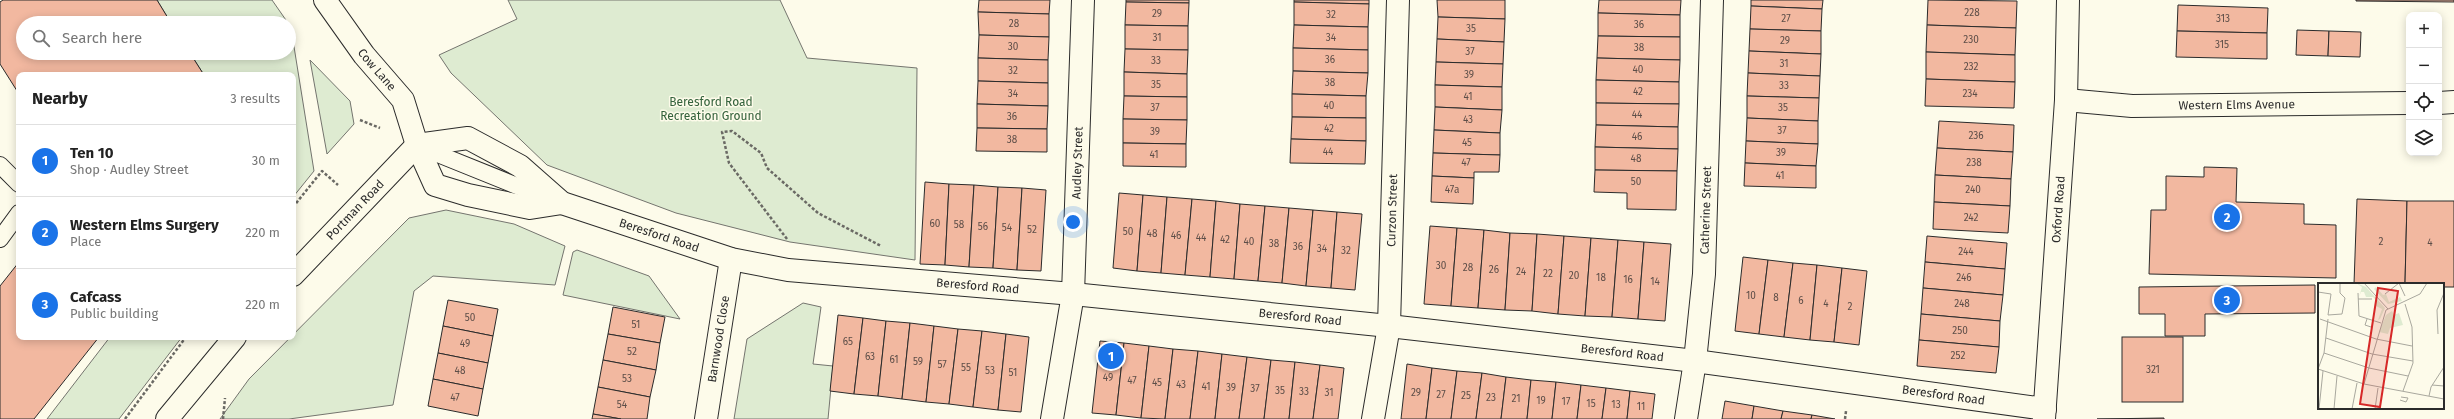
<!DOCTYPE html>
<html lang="en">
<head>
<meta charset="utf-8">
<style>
  body { margin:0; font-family:"Fira Sans",sans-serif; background:#f2f2f2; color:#222 }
  .controls { position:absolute; right:12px; top:12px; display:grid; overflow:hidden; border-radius:8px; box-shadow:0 2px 10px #0003 }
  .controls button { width:36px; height:36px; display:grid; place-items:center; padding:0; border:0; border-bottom:1px solid #e0e0e0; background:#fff; color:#222; font:20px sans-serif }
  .you { position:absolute; left:1073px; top:222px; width:14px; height:14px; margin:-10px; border:3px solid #fff; border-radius:50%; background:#1a73e8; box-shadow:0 0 0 6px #1a73e833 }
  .badge { display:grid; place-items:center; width:26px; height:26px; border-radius:50%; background:#1a73e8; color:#fff; font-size:13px; font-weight:700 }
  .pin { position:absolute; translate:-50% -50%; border:2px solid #fff; box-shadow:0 1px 4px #0006 }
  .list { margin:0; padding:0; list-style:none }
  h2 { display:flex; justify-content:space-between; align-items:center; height:52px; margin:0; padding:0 16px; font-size:17px }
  h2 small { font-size:13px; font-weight:400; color:#767676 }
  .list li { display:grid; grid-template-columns:26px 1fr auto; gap:12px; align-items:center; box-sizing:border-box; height:72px; padding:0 16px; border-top:1px solid #e0e0e0 }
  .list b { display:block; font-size:15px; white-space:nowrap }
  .list p { margin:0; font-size:13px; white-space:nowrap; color:#767676 }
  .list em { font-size:13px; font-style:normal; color:#767676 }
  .icon { flex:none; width:22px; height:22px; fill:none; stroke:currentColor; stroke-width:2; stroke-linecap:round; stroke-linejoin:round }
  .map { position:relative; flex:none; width:2454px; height:419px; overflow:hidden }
  .search { position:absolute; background:#fff; box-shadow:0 2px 10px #0003; left:16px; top:16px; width:280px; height:44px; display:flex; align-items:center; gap:10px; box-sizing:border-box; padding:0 14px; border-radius:22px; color:#767676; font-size:15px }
  .panel { position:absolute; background:#fff; box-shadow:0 2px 10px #0003; left:16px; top:72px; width:280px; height:268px; border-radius:8px }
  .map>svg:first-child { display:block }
  .green { fill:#deebd1; stroke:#74746e }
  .building { fill:#f2b8a0; stroke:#2b2b2b }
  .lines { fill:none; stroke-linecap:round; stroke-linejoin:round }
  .lane-casing { stroke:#2b2b2b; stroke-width:18 }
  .street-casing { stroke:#2b2b2b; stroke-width:24 }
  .secondary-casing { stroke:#2b2b2b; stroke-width:24 }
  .primary-casing { stroke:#2b2b2b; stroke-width:24 }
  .path { stroke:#6a6964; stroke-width:2.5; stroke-dasharray:3 2; stroke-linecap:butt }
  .lane { stroke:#fdfbea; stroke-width:16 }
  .street { stroke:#fdfbea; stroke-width:22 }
  .secondary { stroke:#fdfbea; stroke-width:22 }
  .primary { stroke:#fdfbea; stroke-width:22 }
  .labels { text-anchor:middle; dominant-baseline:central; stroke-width:3; stroke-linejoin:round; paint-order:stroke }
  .number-label { font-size:10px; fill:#5d4e48 }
  .street-label { font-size:12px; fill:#2b2b2b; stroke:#fdfbea }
  .park-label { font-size:12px; fill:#34623c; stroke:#fdfbea }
  .inset-road { fill:none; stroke:#a9a89e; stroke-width:1 }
  .view { fill:#d62828; fill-opacity:0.15; stroke:#d62828; stroke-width:2 }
  .inset-edge { fill:none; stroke:#2b2b2b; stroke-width:2 }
</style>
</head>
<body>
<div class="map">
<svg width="2454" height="419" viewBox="0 0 2454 419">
  <rect width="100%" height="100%" fill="#fdfbea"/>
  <g class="green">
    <polygon points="157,0 272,0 288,23 171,23"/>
    <polygon points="508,0 780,0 807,58 917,68 915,260 790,242 676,213 547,165 451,73 439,55 517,19"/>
    <polygon points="289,25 291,28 314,171 293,197 293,75 204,75 190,53 289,53"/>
    <polygon points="310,60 350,101 354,124 327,154"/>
    <polygon points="446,210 514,224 565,246 555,285 433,276 414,291 393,405 289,419 220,419 249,379 409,218"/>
    <polygon points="577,250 649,276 680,319 563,295 573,252"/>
    <polygon points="803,303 821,307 813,364 833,366 828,419 734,419 747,339"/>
    <polygon points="110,337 182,337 119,419 47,419"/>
  </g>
  <g class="building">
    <polygon points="3,0 157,0 171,23 23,23 23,53 190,53 204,75 19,75 19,94 0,64 0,2"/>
    <polygon points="979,0 1050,0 1049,14 978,12"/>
    <polygon points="1126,0 1189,0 1189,3 1126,2"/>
    <polygon points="1294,0 1369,0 1369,4 1294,2"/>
    <polygon points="1437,0 1505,0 1505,19 1438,17"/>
    <polygon points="1599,0 1681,0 1680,15 1598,13"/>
    <polygon points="1751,0 1823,0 1822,9 1751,6"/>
    <polygon points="1928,0 2017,1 2016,28 1927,25"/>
    <polygon points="2356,0 2454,0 2454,2 2356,1"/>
    <polygon points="1126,2 1189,3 1188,26 1125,25"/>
    <polygon points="1294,2 1369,4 1368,27 1294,25"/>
    <polygon points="2178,5 2268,8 2267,33 2177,31"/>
    <polygon points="1751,6 1822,9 1821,31 1750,29"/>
    <polygon points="978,12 1049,14 1049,37 979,35"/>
    <polygon points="1598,13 1680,15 1680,37 1598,36"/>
    <polygon points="1438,17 1505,19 1504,42 1437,39"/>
    <polygon points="1125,25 1188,26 1188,50 1125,49"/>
    <polygon points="1294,25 1368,27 1368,50 1293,48"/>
    <polygon points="1927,25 2016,28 2015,55 1926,52"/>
    <polygon points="1750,29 1821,31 1821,54 1749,51"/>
    <polygon points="2297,30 2329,31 2328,56 2296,55"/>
    <polygon points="2177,31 2267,33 2267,59 2176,57"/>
    <polygon points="2329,31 2361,32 2360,57 2328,56"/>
    <polygon points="979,35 1049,37 1048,60 978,58"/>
    <polygon points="1598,36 1680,37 1680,60 1597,58"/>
    <polygon points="1437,39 1504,42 1503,64 1436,62"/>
    <polygon points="1293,48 1368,50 1368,73 1293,71"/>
    <polygon points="1125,49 1188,50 1187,74 1124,72"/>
    <polygon points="1749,51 1821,54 1820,76 1748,73"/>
    <polygon points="1926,52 2015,55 2015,82 1926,79"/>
    <polygon points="978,58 1048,60 1048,83 978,81"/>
    <polygon points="1597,58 1680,60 1679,82 1596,80"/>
    <polygon points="1436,62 1503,64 1502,87 1435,85"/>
    <polygon points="1293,71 1368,73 1366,96 1292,94"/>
    <polygon points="1124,72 1187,74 1187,97 1124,96"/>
    <polygon points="1748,73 1820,76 1819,98 1747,96"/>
    <polygon points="1926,79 2015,82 2014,108 1925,106"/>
    <polygon points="1596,80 1679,82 1679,104 1596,103"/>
    <polygon points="978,81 1048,83 1048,106 977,104"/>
    <polygon points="1435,85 1502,87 1502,110 1435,107"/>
    <polygon points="1292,94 1366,96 1366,118 1292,117"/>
    <polygon points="1124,96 1187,97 1187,120 1123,119"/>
    <polygon points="1747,96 1819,98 1818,121 1747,118"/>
    <polygon points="1596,103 1679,104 1678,127 1596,125"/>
    <polygon points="977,104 1048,106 1047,129 977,128"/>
    <polygon points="1435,107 1502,110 1500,133 1434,130"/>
    <polygon points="1292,117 1366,118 1366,141 1291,139"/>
    <polygon points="1747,118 1818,121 1818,144 1746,141"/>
    <polygon points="1123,119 1187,120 1186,144 1123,143"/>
    <polygon points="1939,121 2014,125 2013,152 1937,148"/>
    <polygon points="1596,125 1678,127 1678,149 1595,147"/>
    <polygon points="977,128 1047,129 1047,152 976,151"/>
    <polygon points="1434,130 1500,133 1500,155 1433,153"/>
    <polygon points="1291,139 1366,141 1365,164 1290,163"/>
    <polygon points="1746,141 1818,144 1816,166 1745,163"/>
    <polygon points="1123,143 1186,144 1186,167 1123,166"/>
    <polygon points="1595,147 1678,149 1677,171 1595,170"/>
    <polygon points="1937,148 2013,152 2011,179 1935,175"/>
    <polygon points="1433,153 1500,155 1499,172 1474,172 1474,178 1432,176"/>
    <polygon points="1745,163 1816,166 1816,188 1744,186"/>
    <polygon points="2204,167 2237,168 2236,202 2304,204 2304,224 2336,225 2336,278 2149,274 2151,210 2166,210 2166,176 2204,177"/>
    <polygon points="1595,170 1677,171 1676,210 1627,209 1627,193 1594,192"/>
    <polygon points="1935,175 2011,179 2010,206 1934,202"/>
    <polygon points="1432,176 1474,178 1473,204 1431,202"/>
    <polygon points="925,182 949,184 945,265 920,264"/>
    <polygon points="949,184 974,185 969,267 945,265"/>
    <polygon points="974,185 998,187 993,268 969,267"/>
    <polygon points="998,187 1022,188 1017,270 993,268"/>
    <polygon points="1022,188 1046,190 1041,271 1017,270"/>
    <polygon points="1119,193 1143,195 1137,271 1113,268"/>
    <polygon points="1143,195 1167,197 1161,273 1137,271"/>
    <polygon points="1167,197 1192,199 1185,275 1161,273"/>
    <polygon points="1192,199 1216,201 1210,277 1185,275"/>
    <polygon points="2357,199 2407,201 2405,284 2354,284"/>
    <polygon points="1216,201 1240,204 1234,279 1210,277"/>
    <polygon points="2407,201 2454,201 2454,287 2443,287 2443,284 2405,284"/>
    <polygon points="1934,202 2010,206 2008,233 1933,229"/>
    <polygon points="1240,204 1265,206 1258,281 1234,279"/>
    <polygon points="1265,206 1289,208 1282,283 1258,281"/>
    <polygon points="1289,208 1313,210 1306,286 1282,283"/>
    <polygon points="1313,210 1337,212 1331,288 1306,286"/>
    <polygon points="1337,212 1362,214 1355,290 1331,288"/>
    <polygon points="1430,226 1457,228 1451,306 1424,304"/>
    <polygon points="1457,228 1484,230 1478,308 1451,306"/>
    <polygon points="1484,230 1510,233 1505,310 1478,308"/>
    <polygon points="1510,233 1537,234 1532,311 1505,310"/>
    <polygon points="1537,234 1564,236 1558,314 1532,311"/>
    <polygon points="1564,236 1591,238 1585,316 1558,314"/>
    <polygon points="1927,236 2007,243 2005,269 1925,262"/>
    <polygon points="1591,238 1618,240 1612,317 1585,316"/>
    <polygon points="1618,240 1644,242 1638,319 1612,317"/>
    <polygon points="1644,242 1671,244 1665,321 1638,319"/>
    <polygon points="1743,257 1768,260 1759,334 1735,331"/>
    <polygon points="1768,260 1793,263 1784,337 1759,334"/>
    <polygon points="19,262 19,337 99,337 34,419 0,419 0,286"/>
    <polygon points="1925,262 2005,269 2003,295 1923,288"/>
    <polygon points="1793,263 1817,265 1810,340 1784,337"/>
    <polygon points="1817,265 1842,268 1834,342 1810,340"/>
    <polygon points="1842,268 1867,271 1859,345 1834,342"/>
    <polygon points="2315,285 2315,313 2205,314 2205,336 2165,336 2165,314 2139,314 2139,287"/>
    <polygon points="1923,288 2003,295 2000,321 1921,314"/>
    <polygon points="448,300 498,309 493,336 443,326"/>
    <polygon points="613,307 665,317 660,343 608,334"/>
    <polygon points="1921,314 2000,321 1999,347 1919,340"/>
    <polygon points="838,315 863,318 854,394 830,391"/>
    <polygon points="863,318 886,321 878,396 854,394"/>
    <polygon points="886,321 910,323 902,399 878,396"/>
    <polygon points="910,323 934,326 926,402 902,399"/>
    <polygon points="443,326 493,336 488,363 438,353"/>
    <polygon points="934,326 958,329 949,404 926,402"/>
    <polygon points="958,329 982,331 973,407 949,404"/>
    <polygon points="982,331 1006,334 998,410 973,407"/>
    <polygon points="608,334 660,343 656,370 603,360"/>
    <polygon points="1006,334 1029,337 1021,412 998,410"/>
    <rect x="2122" y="337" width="61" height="65"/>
    <polygon points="1919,340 1999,347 1996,373 1917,366"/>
    <polygon points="1100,341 1124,343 1116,415 1092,413"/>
    <polygon points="1124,343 1149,346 1141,418 1116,415"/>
    <polygon points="1149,346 1173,349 1165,419 1141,418"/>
    <polygon points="1173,349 1198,351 1190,419 1165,419"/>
    <polygon points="1198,351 1222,354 1215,419 1190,419"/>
    <polygon points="438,353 488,363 483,389 433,379"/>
    <polygon points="1222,354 1247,357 1239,419 1215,419"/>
    <polygon points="1247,357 1271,360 1264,419 1239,419"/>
    <polygon points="603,360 656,370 650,397 598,387"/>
    <polygon points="1271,360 1295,362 1289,419 1264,419"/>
    <polygon points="1295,362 1320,365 1313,419 1289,419"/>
    <polygon points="1407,364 1432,368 1426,419 1401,419"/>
    <polygon points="1320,365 1344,368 1338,419 1313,419"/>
    <polygon points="1432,368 1457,371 1451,419 1426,419"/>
    <polygon points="1457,371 1482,373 1476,419 1451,419"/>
    <polygon points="1482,373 1506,377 1501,419 1476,419"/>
    <polygon points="1506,377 1531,380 1527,419 1501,419"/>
    <polygon points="433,379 483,389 478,416 428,406"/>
    <polygon points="1531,380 1556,382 1552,419 1527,419"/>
    <polygon points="1556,382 1581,385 1577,419 1552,419"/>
    <polygon points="1581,385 1606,388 1602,419 1577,419"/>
    <polygon points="598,387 650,397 647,419 621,419 593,414"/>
    <polygon points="1606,388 1630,391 1627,419 1602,419"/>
    <polygon points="1630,391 1655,394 1652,419 1627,419"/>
    <polygon points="1725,401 1754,406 1752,419 1722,419"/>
    <polygon points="1754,406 1783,411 1781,419 1752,419"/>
    <polygon points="1783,411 1812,415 1811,419 1781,419"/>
    <polygon points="593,414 621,419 592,419"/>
    <polygon points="1812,415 1835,419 1811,419"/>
    <polygon points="2164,418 2164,419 2097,419"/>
  </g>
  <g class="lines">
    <defs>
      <g id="lane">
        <polyline points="418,146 552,200"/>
        <polyline points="0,165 19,184"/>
        <polyline points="0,239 19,213"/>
      </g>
      <g id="street">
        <path id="s1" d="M706,419L731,259"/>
        <path id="s2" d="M1052,419L1073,294L1083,0"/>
        <path id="s3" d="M1373,419L1389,326L1398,0"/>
        <path id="s4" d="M1686,419L1695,361L1704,274L1712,0"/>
      </g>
      <g id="secondary">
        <path id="s5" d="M325,0L364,55L403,100L417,145L435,185L468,195L530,208L562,203"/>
        <path id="s6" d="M2066,100L2132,106L2409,103"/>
        <polyline points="2439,103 2454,102"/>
        <path id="s7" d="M417,145L468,138L520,166L562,203L731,259L788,270L1073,294L1389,326L1695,361L2045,409"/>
        <path id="s8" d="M293,275L417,145"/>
        <polyline points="167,419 235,337"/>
      </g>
      <g id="primary">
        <path id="s9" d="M2044,419L2066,100L2068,0"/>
      </g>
    </defs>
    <use href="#lane" class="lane-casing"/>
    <use href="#street" class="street-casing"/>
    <use href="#secondary" class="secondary-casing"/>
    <use href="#primary" class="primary-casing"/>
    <g class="path">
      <polyline points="360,120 380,128"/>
      <polyline points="293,207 322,171 338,185"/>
      <polyline points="787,239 729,163 722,132 732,131 761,153 767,168 818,213 881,246"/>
      <polyline points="125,419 186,337"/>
      <polyline points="223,419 225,398"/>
      <polyline points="1845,419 1846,411"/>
    </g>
    <use href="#lane" class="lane"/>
    <use href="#street" class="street"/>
    <use href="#secondary" class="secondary"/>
    <use href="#primary" class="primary"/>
  </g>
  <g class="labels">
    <g class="number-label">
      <text x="1972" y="13">228</text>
      <text x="1157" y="14">29</text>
      <text x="1331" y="15">32</text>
      <text x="1786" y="19">27</text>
      <text x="2223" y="19">313</text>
      <text x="1014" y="24">28</text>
      <text x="1639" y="25">36</text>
      <text x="1471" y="29">35</text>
      <text x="1157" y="38">31</text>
      <text x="1331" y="38">34</text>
      <text x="1971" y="40">230</text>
      <text x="1785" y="41">29</text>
      <text x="2222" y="45">315</text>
      <text x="1013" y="47">30</text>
      <text x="1639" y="48">38</text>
      <text x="1470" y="52">37</text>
      <text x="1330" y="60">36</text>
      <text x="1156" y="61">33</text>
      <text x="1784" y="64">31</text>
      <text x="1971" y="67">232</text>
      <text x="1638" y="70">40</text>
      <text x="1013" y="71">32</text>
      <text x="1469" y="75">39</text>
      <text x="1330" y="83">38</text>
      <text x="1156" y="85">35</text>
      <text x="1784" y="86">33</text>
      <text x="1638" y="92">42</text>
      <text x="1013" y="94">34</text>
      <text x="1970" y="94">234</text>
      <text x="1468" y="97">41</text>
      <text x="1329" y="106">40</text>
      <text x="1155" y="108">37</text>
      <text x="1783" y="108">35</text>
      <text x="1637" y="115">44</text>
      <text x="1012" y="117">36</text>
      <text x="1468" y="120">43</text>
      <text x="1329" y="129">42</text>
      <text x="1782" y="131">37</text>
      <text x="1155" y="132">39</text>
      <text x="1976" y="136">236</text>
      <text x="1637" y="137">46</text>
      <text x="1012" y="140">38</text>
      <text x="1467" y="143">45</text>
      <text x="1328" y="152">44</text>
      <text x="1781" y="153">39</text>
      <text x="1154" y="155">41</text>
      <text x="1636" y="159">48</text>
      <text x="1466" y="163">47</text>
      <text x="1974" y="163">238</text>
      <text x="1780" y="176">41</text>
      <text x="1636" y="182">50</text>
      <text x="1452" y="190">47a</text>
      <text x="1973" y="190">240</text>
      <text x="1971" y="218">242</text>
      <text x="935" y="224">60</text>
      <text x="959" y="225">58</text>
      <text x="983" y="227">56</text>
      <text x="1007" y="228">54</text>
      <text x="1032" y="230">52</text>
      <text x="1128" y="232">50</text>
      <text x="1152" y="234">48</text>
      <text x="1176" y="236">46</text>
      <text x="1201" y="238">44</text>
      <text x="1225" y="240">42</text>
      <text x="1249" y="242">40</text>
      <text x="2381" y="242">2</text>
      <text x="2430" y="243">4</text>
      <text x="1274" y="244">38</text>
      <text x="1298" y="247">36</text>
      <text x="1322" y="249">34</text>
      <text x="1346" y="251">32</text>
      <text x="1966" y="252">244</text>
      <text x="1441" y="266">30</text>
      <text x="1468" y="268">28</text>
      <text x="1494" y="270">26</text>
      <text x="1521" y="272">24</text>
      <text x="1548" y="274">22</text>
      <text x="1574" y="276">20</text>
      <text x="1601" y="278">18</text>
      <text x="1964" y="278">246</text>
      <text x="1628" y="280">16</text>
      <text x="1655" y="282">14</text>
      <text x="1751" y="296">10</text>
      <text x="1776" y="298">8</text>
      <text x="1801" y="301">6</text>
      <text x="1826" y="304">4</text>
      <text x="1962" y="304">248</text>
      <text x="1850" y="307">2</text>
      <text x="470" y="318">50</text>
      <text x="636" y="325">51</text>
      <text x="1960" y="331">250</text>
      <text x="848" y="342">65</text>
      <text x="465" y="344">49</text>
      <text x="632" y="352">52</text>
      <text x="1958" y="356">252</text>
      <text x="870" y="357">63</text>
      <text x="894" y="360">61</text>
      <text x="918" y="362">59</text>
      <text x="942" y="365">57</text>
      <text x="966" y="368">55</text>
      <text x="2153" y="370">321</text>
      <text x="460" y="371">48</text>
      <text x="990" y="371">53</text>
      <text x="1013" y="373">51</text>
      <text x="1108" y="378">49</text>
      <text x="627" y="379">53</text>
      <text x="1132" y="381">47</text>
      <text x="1157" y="383">45</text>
      <text x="1181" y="385">43</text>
      <text x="1206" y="387">41</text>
      <text x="1231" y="388">39</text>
      <text x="1255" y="389">37</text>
      <text x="1280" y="391">35</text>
      <text x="1304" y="392">33</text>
      <text x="1329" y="393">31</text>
      <text x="1416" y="393">29</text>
      <text x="1441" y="395">27</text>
      <text x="1466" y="396">25</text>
      <text x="455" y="398">47</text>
      <text x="1491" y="398">23</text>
      <text x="1516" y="399">21</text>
      <text x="1541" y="401">19</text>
      <text x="1566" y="402">17</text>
      <text x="1591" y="404">15</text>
      <text x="622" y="405">54</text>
      <text x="1616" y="405">13</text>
      <text x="1641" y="407">11</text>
    </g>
    <g class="street-label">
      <text stroke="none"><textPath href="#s5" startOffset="87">Cow Lane</textPath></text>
      <text stroke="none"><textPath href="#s6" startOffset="171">Western Elms Avenue</textPath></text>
      <text stroke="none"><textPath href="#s2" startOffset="258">Audley Street</textPath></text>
      <text stroke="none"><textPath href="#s8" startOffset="90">Portman Road</textPath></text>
      <text stroke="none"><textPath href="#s3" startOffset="210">Curzon Street</textPath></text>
      <text stroke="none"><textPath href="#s4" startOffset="210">Catherine Street</textPath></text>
      <text stroke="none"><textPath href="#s9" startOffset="210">Oxford Road</textPath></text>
      <text stroke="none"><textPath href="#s7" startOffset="269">Beresford Road</textPath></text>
      <text stroke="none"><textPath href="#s7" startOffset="593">Beresford Road</textPath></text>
      <text stroke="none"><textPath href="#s7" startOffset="917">Beresford Road</textPath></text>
      <text stroke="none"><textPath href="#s1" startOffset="81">Barnwood Close</textPath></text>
      <text stroke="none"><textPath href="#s7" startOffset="1241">Beresford Road</textPath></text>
      <text stroke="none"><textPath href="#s7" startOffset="1565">Beresford Road</textPath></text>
    </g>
    <g class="park-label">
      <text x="711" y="102">Beresford Road<tspan x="711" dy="14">Recreation Ground</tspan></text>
    </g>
  </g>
  <g transform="translate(2318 283)">
    <rect width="126" height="126" fill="#fdfbea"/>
    <path d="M38,0L48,4L67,25L62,36L60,37L64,26L58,23V17L55,14H48L46,9H43L41,14L44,4ZM58,4L65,12L68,11L71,19L82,14L84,18L70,21L56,6ZM74,28L76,32L81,30L85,42L72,45L70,51L61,49L68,32Z" fill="#deebd1"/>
    <path class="inset-road" d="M46,0L70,26M81,0L87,13M0,9L13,11L10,32M40,10L41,33L63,40M67,11L81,0M40,16H54M10,32L24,31L27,15L22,10V0M2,36L58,56L94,63M49,36L47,42L53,44M120,51L119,27L126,10M8,55L54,71L95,78M6,70L51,85L90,93M0,86L6,70L10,36M0,86L46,101L126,116M46,101L68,27L102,11L109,0M114,102L126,103M85,108L95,80L94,44L87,21M111,113L113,104L126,84M82,117L88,119L90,115L83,114M1,126L5,88M16,126L19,93M34,126L39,100M57,126L60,105"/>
    <path class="view" d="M60,5L80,8L62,124L42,121Z"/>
    <rect width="126" height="126" class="inset-edge"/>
  </g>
</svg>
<div class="controls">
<button>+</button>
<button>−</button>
<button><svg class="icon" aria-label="locate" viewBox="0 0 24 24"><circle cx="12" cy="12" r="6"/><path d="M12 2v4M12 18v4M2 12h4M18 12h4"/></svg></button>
<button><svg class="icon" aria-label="layers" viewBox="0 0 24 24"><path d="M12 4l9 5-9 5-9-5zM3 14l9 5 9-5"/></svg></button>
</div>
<div class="you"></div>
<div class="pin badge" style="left:1111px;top:356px">1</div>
<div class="pin badge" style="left:2227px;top:217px">2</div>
<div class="pin badge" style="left:2227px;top:300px">3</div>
<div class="search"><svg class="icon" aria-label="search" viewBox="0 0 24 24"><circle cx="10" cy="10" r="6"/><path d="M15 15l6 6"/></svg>Search here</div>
<section class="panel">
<h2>Nearby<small>3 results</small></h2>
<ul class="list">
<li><span class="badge">1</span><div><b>Ten 10</b><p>Shop · Audley Street</p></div><em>30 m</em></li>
<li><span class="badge">2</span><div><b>Western Elms Surgery</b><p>Place</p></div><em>220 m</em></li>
<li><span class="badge">3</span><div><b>Cafcass</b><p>Public building</p></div><em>220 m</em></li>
</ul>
</section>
</div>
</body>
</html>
